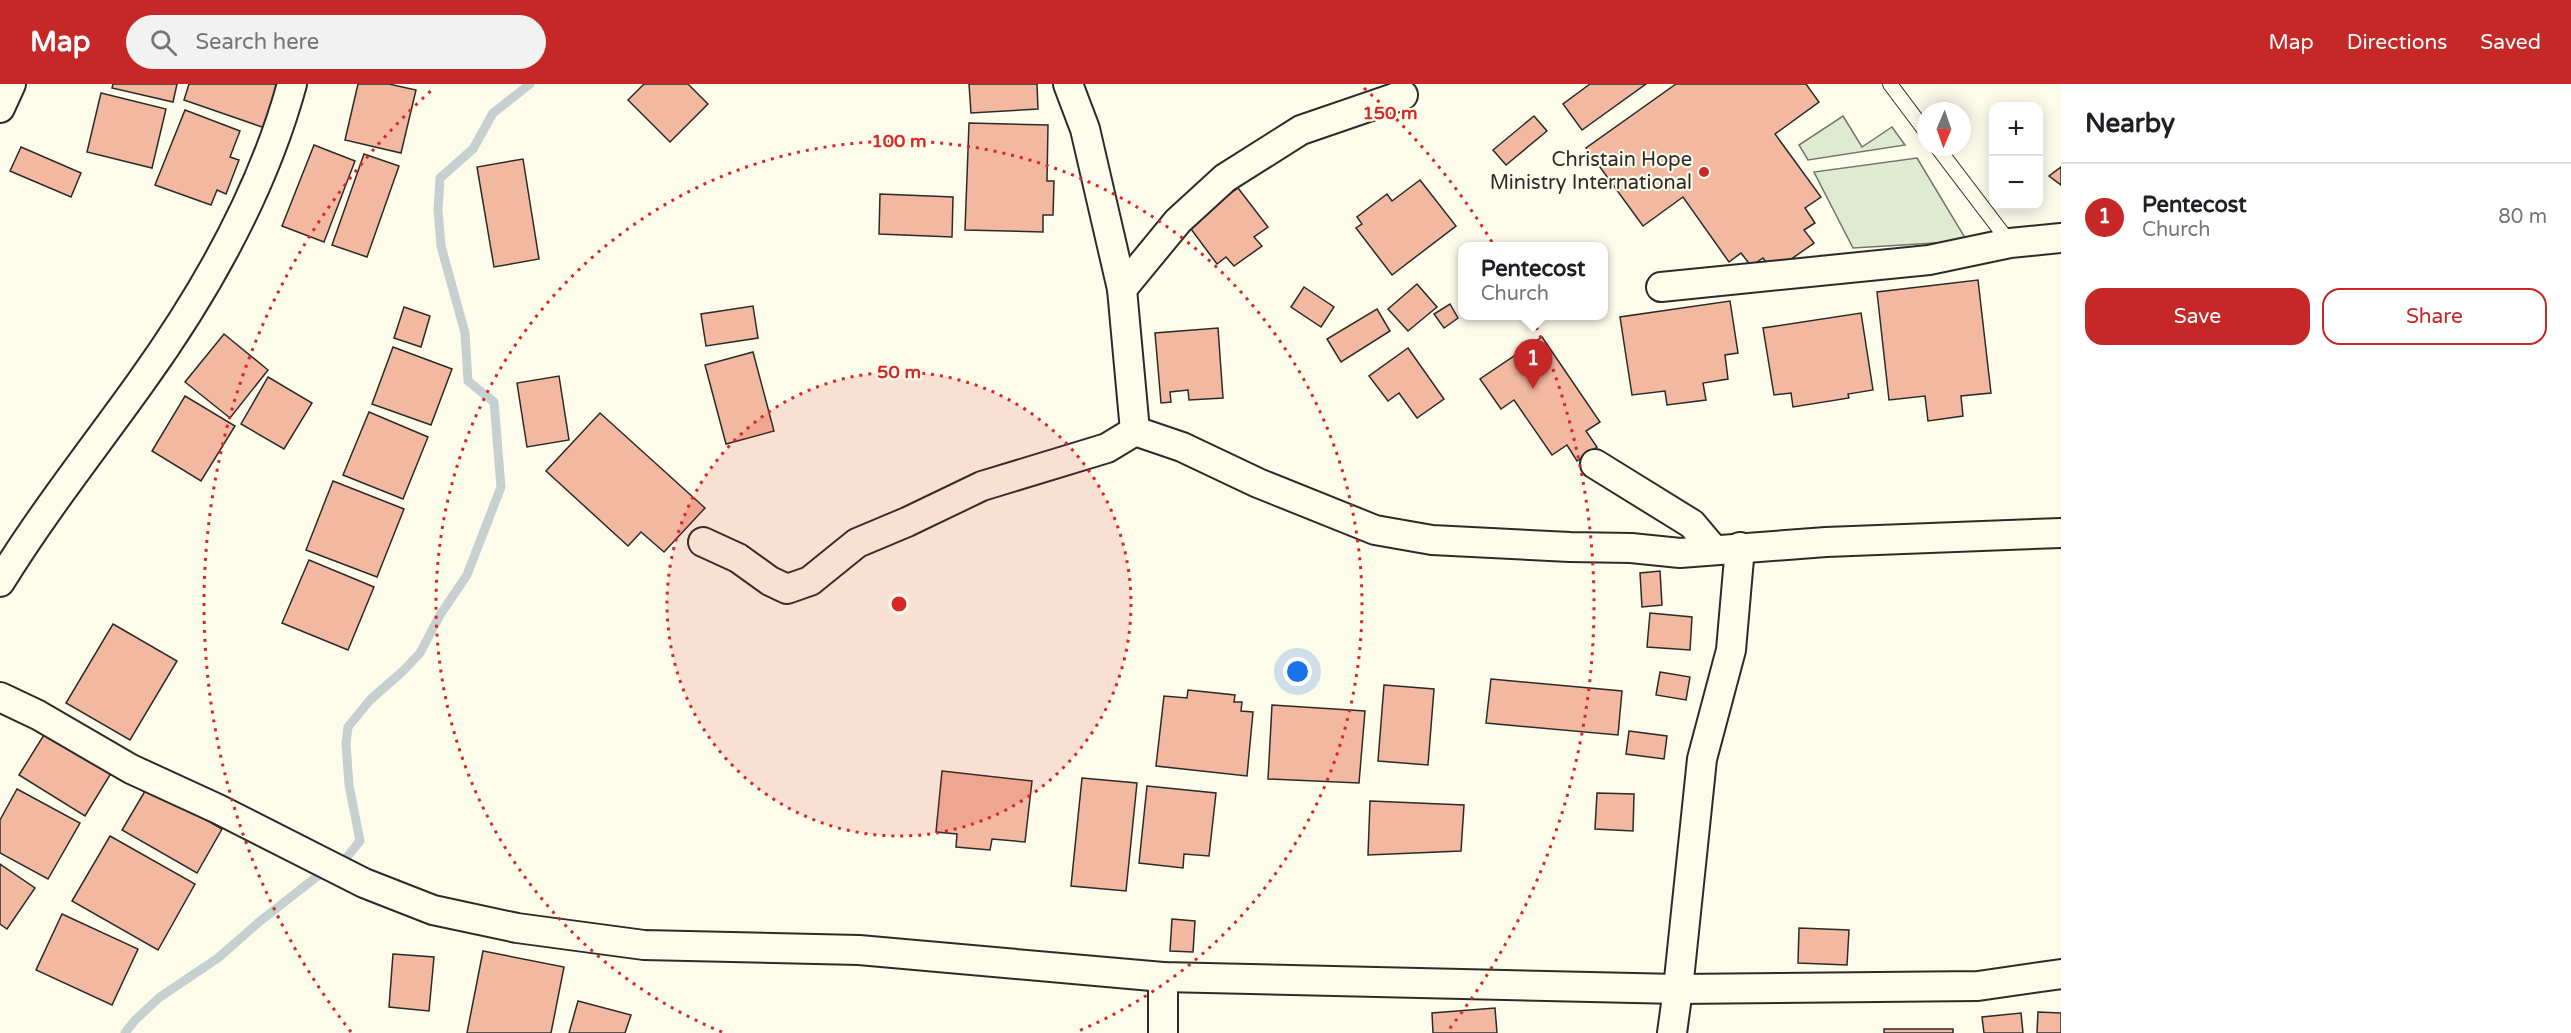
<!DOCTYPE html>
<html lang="en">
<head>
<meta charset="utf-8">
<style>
  body { margin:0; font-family:"Varela Round",sans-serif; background:#f2f2f2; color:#202124 }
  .controls { position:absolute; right:18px; top:18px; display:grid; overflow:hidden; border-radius:12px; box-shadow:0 3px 15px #0003 }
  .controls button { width:54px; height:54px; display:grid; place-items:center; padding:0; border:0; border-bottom:2px solid #e0e0e0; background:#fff; color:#202124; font:30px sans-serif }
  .compass { position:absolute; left:1917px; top:18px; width:54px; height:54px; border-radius:50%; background:#fff; box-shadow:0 3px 15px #0003; rotate:182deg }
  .you { position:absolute; left:1298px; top:588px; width:21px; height:21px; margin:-15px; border:4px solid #fff; border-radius:50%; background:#1a73e8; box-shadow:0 0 0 9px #1a73e833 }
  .badge { display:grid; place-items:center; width:39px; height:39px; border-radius:50%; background:#c62828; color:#fff; font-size:20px; font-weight:700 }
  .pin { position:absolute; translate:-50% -50px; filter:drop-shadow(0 2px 3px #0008) }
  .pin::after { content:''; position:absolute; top:32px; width:21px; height:18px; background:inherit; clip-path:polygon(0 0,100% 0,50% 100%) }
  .popup { position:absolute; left:1458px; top:158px; width:150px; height:78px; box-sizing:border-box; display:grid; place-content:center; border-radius:12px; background:#fff; filter:drop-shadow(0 2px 4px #0005); font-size:20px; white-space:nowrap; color:#757577 }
  .popup b { font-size:22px; color:#202124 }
  .popup::after { content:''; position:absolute; left:50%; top:100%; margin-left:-12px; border:12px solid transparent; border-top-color:#fff }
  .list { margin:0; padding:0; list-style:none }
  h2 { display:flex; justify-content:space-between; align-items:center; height:78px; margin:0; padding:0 24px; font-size:26px }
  h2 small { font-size:20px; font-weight:400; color:#757577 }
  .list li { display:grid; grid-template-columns:39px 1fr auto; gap:18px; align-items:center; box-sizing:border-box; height:108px; padding:0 24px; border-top:2px solid #e0e0e0 }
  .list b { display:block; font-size:22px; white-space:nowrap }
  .list p { margin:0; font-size:20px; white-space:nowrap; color:#757577 }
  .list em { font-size:20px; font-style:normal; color:#757577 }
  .actions { display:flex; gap:12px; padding:18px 24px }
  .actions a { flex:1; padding:14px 0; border:2px solid #c62828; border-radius:18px; text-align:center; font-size:21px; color:#c62828 }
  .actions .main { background:#c62828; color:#fff }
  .icon { flex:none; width:33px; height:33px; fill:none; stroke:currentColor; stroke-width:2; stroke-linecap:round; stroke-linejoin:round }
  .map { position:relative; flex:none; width:2061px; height:949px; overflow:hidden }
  header { display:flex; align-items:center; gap:36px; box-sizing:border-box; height:84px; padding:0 30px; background:#c62828; color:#fff }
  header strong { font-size:28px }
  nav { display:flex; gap:33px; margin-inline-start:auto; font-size:21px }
  .search { width:420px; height:54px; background:#f2f2f2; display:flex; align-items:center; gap:15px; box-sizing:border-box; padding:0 21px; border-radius:33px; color:#757577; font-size:22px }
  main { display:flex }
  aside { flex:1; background:#fff }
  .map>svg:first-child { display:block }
  .green { fill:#deebd1; stroke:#74746e; stroke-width:1.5 }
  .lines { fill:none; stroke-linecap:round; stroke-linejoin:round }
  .stream { stroke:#c7d0d0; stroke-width:9 }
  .building { fill:#f2b8a0; stroke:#2b2b2b; stroke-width:1.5 }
  .service-casing { stroke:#2b2b2b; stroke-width:16 }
  .minor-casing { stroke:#2b2b2b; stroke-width:32 }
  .service { stroke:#fdfbea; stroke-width:14 }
  .minor { stroke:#fdfbea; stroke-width:28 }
  .ring { fill:none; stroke:#d62828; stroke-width:3; stroke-dasharray:3 6 }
  .poi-dot { fill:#c62828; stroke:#fdfbea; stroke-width:2 }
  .labels { text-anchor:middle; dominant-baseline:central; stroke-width:4.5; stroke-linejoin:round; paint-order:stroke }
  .poi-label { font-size:20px; fill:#2b2b2b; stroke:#fdfbea; text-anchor:end }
  .centre { fill:#d62828; stroke:#fdfbea; stroke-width:3 }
  .ring-label { font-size:18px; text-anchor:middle; font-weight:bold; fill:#d62828; stroke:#fdfbea; stroke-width:4.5; stroke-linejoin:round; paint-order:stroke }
</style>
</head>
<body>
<header>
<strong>Map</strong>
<div class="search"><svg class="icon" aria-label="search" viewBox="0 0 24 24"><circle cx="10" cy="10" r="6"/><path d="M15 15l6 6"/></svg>Search here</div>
<nav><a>Map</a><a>Directions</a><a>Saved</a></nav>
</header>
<main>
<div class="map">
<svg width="2061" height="949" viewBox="0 0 2061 949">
  <rect width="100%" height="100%" fill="#fdfbea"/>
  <g class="green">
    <polygon points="1843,32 1862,63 1892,43 1905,61 1808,76 1799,61"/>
    <polygon points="1917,74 1967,157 1853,164 1814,88"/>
  </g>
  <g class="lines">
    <polyline class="stream" points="125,949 135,936 160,913 218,874 259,838 315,794 347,773 360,757 349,701 346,660 348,643 370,616 403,587 420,569 440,531 467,491 501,403 494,318 468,297 465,249 441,162 438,126 440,94 473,65 493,29 530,0"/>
  </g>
  <g class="building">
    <polygon points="113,0 177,0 173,18 112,4"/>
    <polygon points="189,0 280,0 265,44 184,16"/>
    <polygon points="358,0 389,0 416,6 401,69 345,56"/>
    <polygon points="644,0 688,0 708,20 670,58 628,16"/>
    <polygon points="969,0 1037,0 1038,25 971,29"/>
    <polygon points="1590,0 1646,0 1582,46 1563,20"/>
    <polygon points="1676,0 1806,0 1819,18 1775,50 1821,113 1805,124 1815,139 1804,146 1814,159 1773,188 1763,174 1751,182 1741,169 1729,178 1683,113 1643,142 1586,64"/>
    <polygon points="101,9 166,25 152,84 87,68"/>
    <polygon points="185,26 240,47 230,73 239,76 226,110 217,106 211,121 155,101"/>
    <polygon points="1534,32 1547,47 1506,81 1493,66"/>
    <polygon points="969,39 1048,41 1047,97 1054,97 1053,131 1043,131 1043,148 965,146"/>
    <polygon points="314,61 355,77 324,158 282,142"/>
    <polygon points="21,63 81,89 71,113 10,87"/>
    <polygon points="364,70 399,82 367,173 332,161"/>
    <polygon points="523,75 539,175 494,183 477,83"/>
    <polygon points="2061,83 2061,101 2049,92"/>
    <polygon points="1420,96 1456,142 1392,191 1356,144 1362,140 1357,133 1387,110 1392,117"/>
    <polygon points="1238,104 1268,143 1254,153 1262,162 1234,182 1226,173 1217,180 1188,141"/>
    <polygon points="880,110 953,113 952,153 879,150"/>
    <polygon points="1978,196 1991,309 1961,312 1963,332 1928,337 1925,312 1889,316 1877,208"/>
    <polygon points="1417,200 1437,223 1408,247 1388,225"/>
    <polygon points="1304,203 1334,223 1321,243 1291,223"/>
    <polygon points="1730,217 1738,269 1725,271 1728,295 1703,299 1706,316 1667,321 1665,307 1632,311 1620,233"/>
    <polygon points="1450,220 1458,234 1444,244 1434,230"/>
    <polygon points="753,222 758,254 706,262 701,230"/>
    <polygon points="404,223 430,232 421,263 394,254"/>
    <polygon points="1377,225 1390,247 1341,278 1327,255"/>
    <polygon points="1861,229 1873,306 1848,310 1849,314 1793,323 1791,309 1774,311 1763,244"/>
    <polygon points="1218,244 1223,314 1189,316 1188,306 1170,308 1171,318 1161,319 1155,249"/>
    <polygon points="224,250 268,286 230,334 185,298"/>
    <polygon points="1542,253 1600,338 1586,347 1597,363 1577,377 1567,361 1552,371 1514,316 1501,325 1480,295"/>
    <polygon points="393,263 452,285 431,341 372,320"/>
    <polygon points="1408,264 1444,315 1417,334 1399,309 1388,317 1369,292"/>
    <polygon points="753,268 774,347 726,360 705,281"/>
    <polygon points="559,292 569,356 527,363 517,299"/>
    <polygon points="268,293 312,319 284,365 241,340"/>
    <polygon points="185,312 235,342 201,397 152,367"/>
    <polygon points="369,328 428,353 403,415 343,391"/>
    <polygon points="600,329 705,424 664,468 641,448 628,462 546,387"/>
    <polygon points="333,397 404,425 377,493 306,466"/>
    <polygon points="309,476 374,503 348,566 282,539"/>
    <polygon points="1660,487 1662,521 1642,523 1640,489"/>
    <polygon points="1650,529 1692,533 1690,566 1647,563"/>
    <polygon points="113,540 177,577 130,656 66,619"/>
    <polygon points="1660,588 1690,593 1686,616 1656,611"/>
    <polygon points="1491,595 1622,607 1618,651 1486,639"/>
    <polygon points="1384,601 1434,605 1428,681 1378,677"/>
    <polygon points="1188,606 1235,611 1234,618 1242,618 1241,627 1253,628 1247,692 1156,682 1164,612 1187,614"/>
    <polygon points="1272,621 1365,627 1359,699 1268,695"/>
    <polygon points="47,646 113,686 85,732 19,691"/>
    <polygon points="1629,647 1667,652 1664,675 1626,670"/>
    <polygon points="942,687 1032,697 1025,758 992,755 990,766 956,763 957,750 936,748"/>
    <polygon points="1082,694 1137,699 1126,807 1071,802"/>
    <polygon points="148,702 222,745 197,789 122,746"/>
    <polygon points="1147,702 1216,709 1209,772 1184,770 1183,784 1139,779"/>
    <polygon points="17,705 80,739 48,795 0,769 0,736"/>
    <polygon points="1597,709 1634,710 1633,747 1595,745"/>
    <polygon points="1370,717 1464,721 1461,767 1368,771"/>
    <polygon points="110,752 195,800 158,866 72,817"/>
    <polygon points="0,780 35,804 7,845 0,840"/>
    <polygon points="62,830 138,865 112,921 36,886"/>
    <polygon points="1172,835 1195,837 1193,868 1170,867"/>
    <polygon points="1799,844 1849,846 1847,881 1798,879"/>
    <polygon points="483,867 564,883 551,949 467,949"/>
    <polygon points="393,870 434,873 429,927 389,923"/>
    <polygon points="578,917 631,931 625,949 569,949"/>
    <polygon points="1495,924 1497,949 1433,949 1432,929"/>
    <polygon points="2038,928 2061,929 2061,949 2037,949"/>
    <polygon points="2021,929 2023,949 1984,949 1982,933"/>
    <rect x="1884" y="945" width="69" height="4"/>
  </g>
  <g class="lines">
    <defs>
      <g id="service">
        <polyline points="1890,0 1926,48"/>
        <polyline points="1937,63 2010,159"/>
      </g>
      <g id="minor">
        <polyline points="1068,0 1085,45 1122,205 1135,347 1182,363 1258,399 1375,446 1432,456 1570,463 1631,464 1680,469 1826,458 2061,449"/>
        <polyline points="0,24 11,0"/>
        <polyline points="1661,203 1929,176 2010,159 2061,154"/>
        <polyline points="1122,205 1178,137 1225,94 1301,46 1403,11"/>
        <polyline points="1595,380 1692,440 1714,466"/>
        <polyline points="703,458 738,474 770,497 787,505 810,497 857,459 907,438 982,402 1107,364 1135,347"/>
        <path d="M0,498C43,428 94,364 141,298C205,209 263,106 292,0"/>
        <polyline points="0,613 38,631 131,685 218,725 364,799 433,826 517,844 644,861 859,866 1163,893 1678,905 1978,902 2061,890"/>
        <polyline points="1163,949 1163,893"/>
        <polyline points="1672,949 1678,905 1702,675 1731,566 1740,463"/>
      </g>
    </defs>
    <use href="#service" class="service-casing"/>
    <use href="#minor" class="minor-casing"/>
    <use href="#service" class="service"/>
    <use href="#minor" class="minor"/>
  </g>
  <circle cx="899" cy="520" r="232" fill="#d62828" fill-opacity=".12"/>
  <g class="ring">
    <circle cx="899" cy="520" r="232"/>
    <path d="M722 948A463 463 0 1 1 1076 948"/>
    <path d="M351 948A695 695 0 0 1 434 4M1364 4A695 695 0 0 1 1447 948"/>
  </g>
  <circle class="poi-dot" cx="1704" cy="88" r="6"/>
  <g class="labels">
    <g class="poi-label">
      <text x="1692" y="76">Christain Hope<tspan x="1692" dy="23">Ministry International</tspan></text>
    </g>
  </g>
  <circle cx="899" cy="520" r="9" class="centre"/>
  <g class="ring-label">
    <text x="1390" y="35">150 m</text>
    <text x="899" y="63">100 m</text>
    <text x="899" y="294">50 m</text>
  </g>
</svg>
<div class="controls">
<button>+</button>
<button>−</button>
</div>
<svg class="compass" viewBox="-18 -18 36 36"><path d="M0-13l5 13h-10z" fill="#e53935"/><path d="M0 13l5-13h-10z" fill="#757577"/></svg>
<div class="you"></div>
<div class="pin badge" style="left:1533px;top:305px">1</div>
<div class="popup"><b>Pentecost</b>Church</div>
</div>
<aside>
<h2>Nearby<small></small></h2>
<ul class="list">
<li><span class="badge">1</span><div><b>Pentecost</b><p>Church</p></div><em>80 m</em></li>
</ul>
<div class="actions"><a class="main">Save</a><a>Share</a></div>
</aside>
</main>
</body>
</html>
